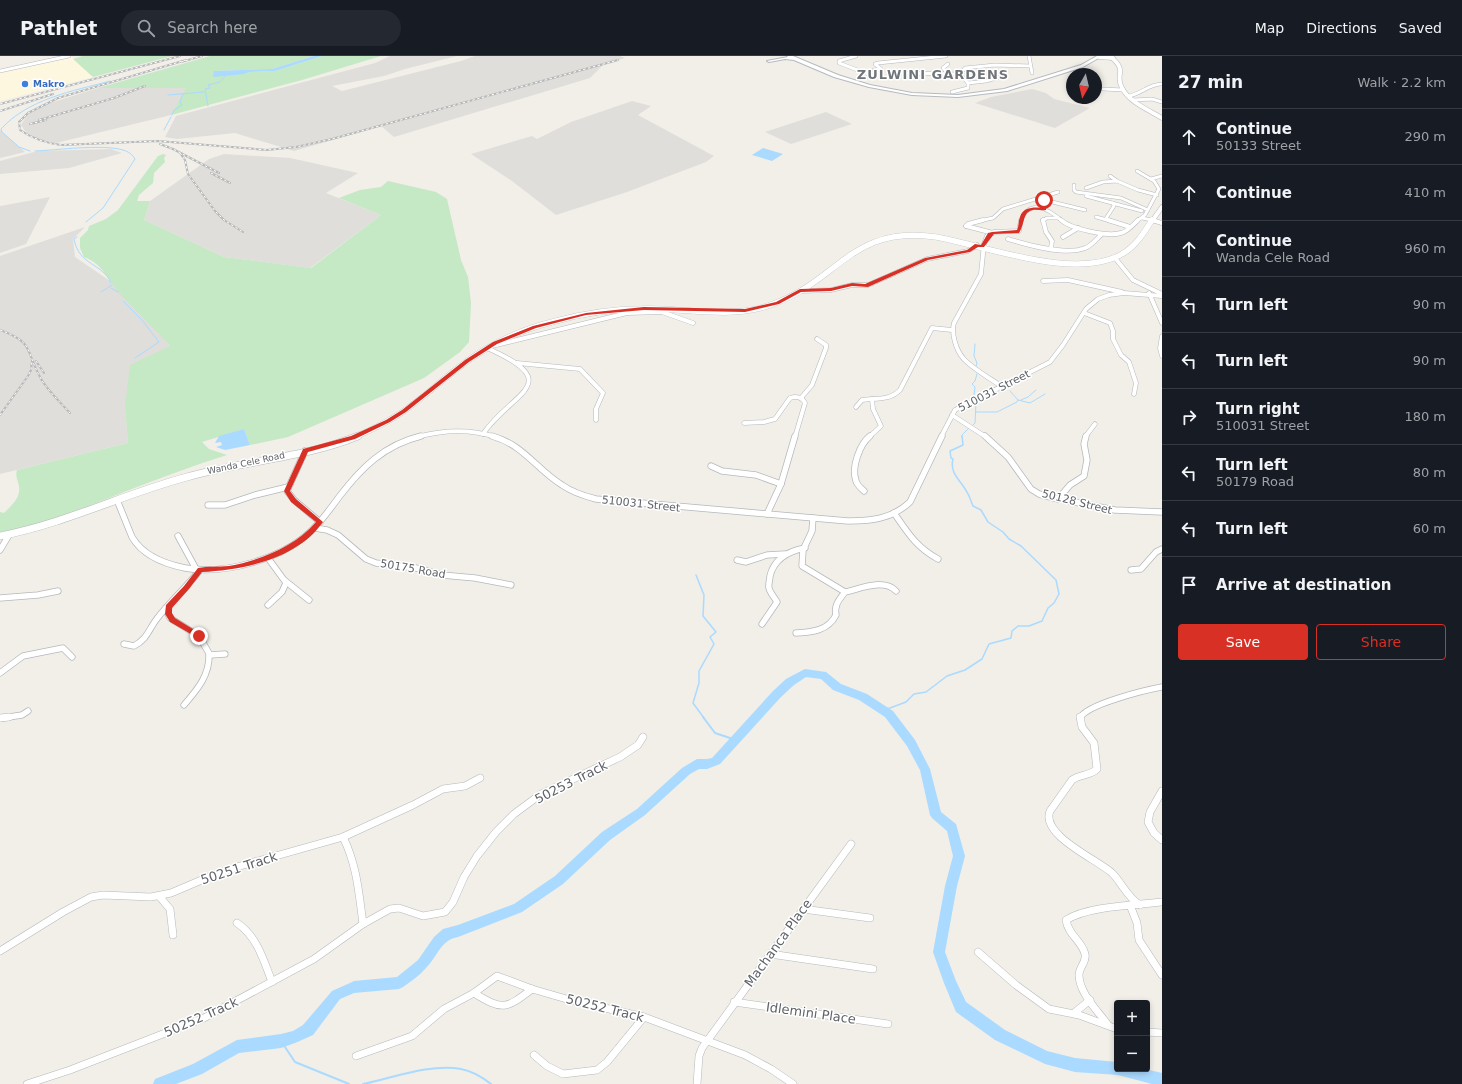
<!DOCTYPE html>
<html lang="en">
<head>
<meta charset="utf-8">
<style>
  body { margin:0; font-family:"DejaVu Sans",sans-serif; background:#242831; color:#f1f3f6 }
  .controls { position:absolute; right:12px; bottom:12px; display:grid; overflow:hidden; border-radius:4px; box-shadow:0 2px 6px #0003 }
  .controls button { width:36px; height:36px; display:grid; place-items:center; padding:0; border:0; border-bottom:1px solid #363941; background:#171b24; color:#f1f3f6; font:20px sans-serif }
  .compass { position:absolute; left:1066px; top:12px; width:36px; height:36px; border-radius:50%; background:#171b24; box-shadow:0 2px 6px #0003; rotate:188deg }
  .stop { position:absolute; width:12px; height:12px; margin:-9px; border:3px solid #d93025; border-radius:50%; background:#fff }
  .stop.end { background:#d93025; border-color:#fff; box-shadow:0 1px 4px #0008 }
  .list { margin:0; padding:0; list-style:none }
  h2 { display:flex; justify-content:space-between; align-items:center; height:52px; margin:0; padding:0 16px; font-size:17px }
  h2 small { font-size:13px; font-weight:400; color:#9ea1a6 }
  .list li { display:grid; grid-template-columns:26px 1fr auto; gap:12px; align-items:center; box-sizing:border-box; height:56px; padding:0 16px; border-top:1px solid #363941 }
  .list b { display:block; font-size:15px; white-space:nowrap }
  .list p { margin:0; font-size:13px; white-space:nowrap; color:#9ea1a6 }
  .list em { font-size:13px; font-style:normal; color:#9ea1a6 }
  .actions { display:flex; gap:8px; padding:12px 16px }
  .actions a { flex:1; padding:9px 0; border:1px solid #d93025; border-radius:4px; text-align:center; font-size:14px; color:#d93025 }
  .actions .main { background:#d93025; color:#fff }
  .icon { flex:none; width:22px; height:22px; fill:none; stroke:currentColor; stroke-width:2; stroke-linecap:round; stroke-linejoin:round }
  .map { position:relative; flex:none; width:1162px; height:1028px; overflow:hidden }
  header { display:flex; align-items:center; gap:24px; box-sizing:border-box; height:56px; padding:0 20px; background:#171b24; border-bottom:1px solid #363941 }
  header strong { font-size:19px }
  nav { display:flex; gap:22px; margin-inline-start:auto; font-size:14px }
  .search { width:280px; height:36px; background:#242831; display:flex; align-items:center; gap:10px; box-sizing:border-box; padding:0 14px; border-radius:22px; color:#9ea1a6; font-size:15px }
  main { display:flex }
  aside { flex:1; background:#171b24 }
  .map>svg:first-child { display:block }
  .commercial { fill:#fef7e0 }
  .industrial { fill:#e0deda }
  .green { fill:#c5e8c5 }
  .water { fill:#aadaff }
  .lines { fill:none; stroke-linecap:round; stroke-linejoin:round }
  .stream-far2 { stroke:#aadaff; stroke-width:1 }
  .stream-far1 { stroke:#aadaff; stroke-width:1.5 }
  .stream { stroke:#aadaff; stroke-width:2 }
  .river { fill:#aadaff; fill-rule:evenodd }
  .minor-far3-casing { stroke:#b5b8bc; stroke-width:4 }
  .minor-far2-casing { stroke:#b5b8bc; stroke-width:5 }
  .minor-far1-casing { stroke:#b5b8bc; stroke-width:7 }
  .minor-casing { stroke:#b5b8bc; stroke-width:8 }
  .tertiary-far2-casing { stroke:#b5b8bc; stroke-width:5 }
  .tertiary-far1-casing { stroke:#b5b8bc; stroke-width:6 }
  .tertiary-casing { stroke:#b5b8bc; stroke-width:8 }
  .secondary-casing { stroke:#b6babf; stroke-width:2 }
  .minor-far3 { stroke:#fff; stroke-width:3 }
  .minor-far2 { stroke:#fff; stroke-width:4 }
  .minor-far1 { stroke:#fff; stroke-width:5.5 }
  .minor { stroke:#fff; stroke-width:7 }
  .tertiary-far2 { stroke:#fff; stroke-width:4 }
  .tertiary-far1 { stroke:#fff; stroke-width:5.5 }
  .tertiary { stroke:#fff; stroke-width:7 }
  .secondary { fill:#fff; fill-rule:evenodd }
  .rail-casing { stroke:#b6b7b8; stroke-width:2 }
  .rail { stroke:#fff; stroke-width:1; stroke-dasharray:2.5; stroke-linecap:butt }
  .route { fill:#d93025 }
  .shop-dot { fill:#3f7fe0; stroke:#fff; stroke-width:1.5 }
  .labels { text-anchor:middle; dominant-baseline:central; stroke-width:3; stroke-linejoin:round; paint-order:stroke }
  .far-shop-label { font-size:9px; font-weight:bold; fill:#366cbe; stroke:#fff; text-anchor:start }
  .far-street-label { font-size:9px; fill:#5f6368; stroke:#fff }
  .street-label { font-size:11px; fill:#5f6368; stroke:#fff }
  .far-district-label { font-size:13px; font-weight:bold; letter-spacing:1px; fill:#70757a; stroke:#fff }
  .near-street-label { font-size:13px; fill:#5f6368; stroke:#fff }
</style>
</head>
<body>
<header>
<strong>Pathlet</strong>
<div class="search"><svg class="icon" aria-label="search" viewBox="0 0 24 24"><circle cx="10" cy="10" r="6"/><path d="M15 15l6 6"/></svg>Search here</div>
<nav><a>Map</a><a>Directions</a><a>Saved</a></nav>
</header>
<main>
<div class="map">
<svg width="1162" height="1028" viewBox="0 0 1162 1028">
  <rect width="100%" height="100%" fill="#f1efe8"/>
  <polygon class="commercial" points="71,0 93,21 0,45 0,16"/>
  <g class="industrial">
    <polygon points="390,0 457,0 405,13 384,20 332,30 342,35 461,5 475,0 620,0 625,2 603,9 590,22 394,81 381,70 294,95 235,77 177,83 165,81 176,60 375,7"/>
    <polygon points="98,32 187,32 171,59 56,87 33,82 25,75 21,69 27,59 41,50"/>
    <polygon points="1032,33 1046,37 1054,43 1090,52 1055,72 975,47 991,41"/>
    <polygon points="632,45 651,50 638,59 714,100 706,106 627,136 556,159 512,125 471,98 532,80 537,83 571,66"/>
    <polygon points="826,56 852,68 791,88 765,76"/>
    <polygon points="0,74 25,96 0,102"/>
    <polygon points="111,93 122,97 69,112 0,118 0,105 38,95"/>
    <polygon points="224,98 290,102 358,117 326,137 381,159 310,212 224,201 144,164 150,145 209,103"/>
    <polygon points="50,141 26,188 0,197 0,150"/>
    <polygon points="85,171 73,183 75,201 110,225 170,290 125,351 128,387 0,418 0,200"/>
  </g>
  <g class="green">
    <polygon points="83,0 172,0 93,21 73,3"/>
    <polygon points="210,0 314,0 272,13 215,15 244,18 250,16 275,15 322,0 381,0 302,24 171,59 186,32 98,32"/>
    <path d="M163,98L166,99L164,102L165,106L154,117L153,127L139,139L137,145H150L144,164L224,201L311,212L381,159L339,142L360,134L381,131L388,125L436,136L447,143L461,204L468,221L471,247L469,286L460,296L424,322L288,381L250,389L244,373L202,386L209,393L227,399C192,410 158,423 124,436C84,452 44,469 0,476V456L4,457C12,449 21,442 19,430C18,424 15,421 17,414L128,387L125,351L130,309L170,290C153,272 137,255 120,238C109,225 102,207 84,201L80,192V182L88,174L89,170L106,163L118,154L158,100Z"/>
  </g>
  <g class="water">
    <polygon points="314,0 322,0 275,15 250,16 244,18 213,21 214,15 272,13"/>
    <polygon points="763,92 783,98 772,105 752,99"/>
    <polygon points="244,373 250,389 225,394 216,391 222,389 221,386 215,387 219,380"/>
  </g>
  <g class="lines">
    <g class="stream-far2">
      <polyline points="168,39 204,36"/>
      <polyline points="208,50 205,33 210,32 208,29 220,26 226,19"/>
      <polyline points="172,59 174,54 182,49 180,46 183,38"/>
      <polyline points="164,74 171,61"/>
      <path d="M30,95L19,91L2,76L1,73C28,43 73,35 110,25"/>
      <path d="M35,95C58,94 102,88 123,94C129,96 132,98 135,103L103,152L86,166"/>
      <path d="M77,181L74,183C79,210 103,207 111,227"/>
      <polyline points="111,232 118,236"/>
      <polyline points="101,236 112,229"/>
      <polyline points="123,245 142,264 159,286 135,302"/>
      <polyline points="975,288 974,300 977,307 976,310"/>
      <polyline points="974,339 975,331 972,328 975,325 977,318"/>
      <polyline points="1018,344 1030,347 1045,338"/>
      <polyline points="1021,344 1028,341 1036,334"/>
      <polyline points="976,356 997,356 1017,346 1018,344 1010,335"/>
      <polyline points="973,369 975,367 976,347"/>
      <polyline points="962,381 962,379 970,371"/>
    </g>
    <g class="stream-far1">
      <polyline points="696,519 704,539 703,560 716,576 710,581 714,588 699,615 699,627 693,647 704,662"/>
      <path d="M881,653L890,652L906,646L914,638L926,636L947,620L965,614L982,603L989,588L1011,582L1012,575L1018,570H1029L1042,565L1048,552L1054,547L1059,538L1056,524L1021,490L1009,483L1003,476L988,466L981,454L973,450C971,446 970,441 968,438C962,425 949,418 953,403L951,402L950,395L963,389L962,380"/>
    </g>
    <g class="stream">
      <polyline points="703,661 715,677 736,684"/>
      <polyline points="281,985 295,1006 349,1028"/>
      <path d="M363,1028C392,1022 432,1007 461,1013C472,1015 482,1021 491,1028"/>
    </g>
    <path class="river" d="M805,613L826,616L841,628L867,638L893,655L915,684L930,713L941,756L956,768L965,800L957,830L945,896L956,925L966,946L1005,974L1047,995L1075,1002L1117,1006V1013H1145L1162,1017V1028H1152L1118,1019L1075,1016L1045,1008L995,984L956,956L944,927L933,896L945,830L953,800L947,775L932,762L930,759L920,714L907,690L885,661L859,644L833,634L821,623L806,621L794,629L781,641L720,708L707,713H699L690,718L645,759L610,784L563,828L522,856L458,881C440,884 437,902 425,913C419,920 411,925 403,931L399,933L354,937L340,943L313,979L295,987L281,992L239,997L202,1018L176,1028H153L155,1023L193,1008L237,984L281,978L293,975L303,969L332,935L350,927L354,925L397,921L418,904L434,881L443,873L458,869L514,848L555,820L602,776L637,753L682,712L697,703H707L712,702L773,635L786,623Z"/>
    <defs>
      <g id="minor-far3">
        <polyline points="856,0 839,5 839,7 868,18"/>
        <polyline points="1029,0 1032,17"/>
        <polyline points="948,8 943,12 948,18"/>
        <polyline points="874,14 881,13 875,8 878,7 946,0"/>
        <polyline points="0,15 69,0"/>
        <polyline points="897,17 960,18"/>
        <polyline points="968,27 986,25 1000,21"/>
        <polyline points="1103,33 1123,34"/>
        <polyline points="952,36 968,32 968,27 960,18 965,12 995,9 1030,10"/>
        <path d="M1129,40C1141,38 1149,28 1162,28"/>
        <polyline points="1133,44 1152,43 1162,46"/>
        <polyline points="1137,115 1154,125 1159,133 1145,159 1137,165"/>
        <polyline points="1110,120 1117,125"/>
        <polyline points="1151,123 1162,120"/>
        <polyline points="1074,129 1074,134 1076,136 1121,142 1148,154"/>
        <polyline points="1086,132 1103,126 1117,125 1138,134 1157,139"/>
        <polyline points="1086,140 1142,155"/>
        <polyline points="1044,144 1085,154"/>
        <polyline points="1096,161 1111,165"/>
        <polyline points="1142,162 1156,165"/>
        <polyline points="1105,164 1114,150 1113,147"/>
        <polyline points="979,165 993,162 1003,153 1058,136"/>
        <path d="M1021,165C1029,142 1049,153 1062,165"/>
        <polyline points="1042,165 1047,162 1059,162"/>
      </g>
      <g id="minor-far2">
        <polyline points="1043,164 1046,176 1052,185 1051,192"/>
        <path d="M1061,164C1071,173 1108,181 1121,177C1127,176 1133,169 1138,164"/>
        <polyline points="1108,164 1130,171"/>
        <polyline points="1152,164 1162,167"/>
        <polyline points="966,170 968,168 983,164"/>
        <polyline points="966,170 993,177"/>
        <polyline points="1063,181 1078,172"/>
        <path d="M1008,183C1028,189 1066,200 1085,192C1092,190 1097,182 1102,178"/>
        <polyline points="1115,202 1133,224 1162,238"/>
        <polyline points="1043,225 1068,224 1122,236"/>
        <polyline points="800,235 831,234 852,229 868,229 927,203 968,195 977,189"/>
        <polyline points="1149,237 1162,267"/>
        <polyline points="1084,257 1110,267 1113,275 1113,283 1121,299 1129,306 1136,327 1134,338"/>
        <polyline points="1162,280 1160,292 1162,300"/>
        <polyline points="496,289 627,257 662,256 693,267"/>
        <polyline points="517,307 580,313 603,337 596,353 596,364"/>
        <path d="M1001,330C991,323 970,311 963,302C956,294 951,277 954,267L981,218L984,188L987,180L994,176L1019,175L1021,164"/>
        <polyline points="801,342 812,329 826,292 826,289 817,283"/>
        <path d="M856,351L862,344C876,342 889,345 900,334L932,272L952,274"/>
        <polyline points="952,359 986,381"/>
        <path d="M744,367L764,366L775,363L790,342C796,340 802,341 805,347L795,381"/>
        <path d="M483,378C511,336 568,328 487,292"/>
        <path d="M417,381C443,374 470,373 496,381"/>
        <polyline points="869,381 881,370 873,353 872,343"/>
        <polyline points="941,381 955,354 1050,306 1063,289 1086,253 1098,243 1109,239 1124,237 1162,240"/>
        <polyline points="1085,381 1095,368"/>
      </g>
      <g id="minor-far1">
        <path d="M492,380C524,389 536,413 562,429C572,436 584,440 596,443L848,465C871,465 892,463 910,446L942,380"/>
        <polyline points="985,380 1008,401 1031,433 1039,438 1054,442 1115,454 1162,456"/>
        <polyline points="305,395 287,435 294,444 320,466"/>
        <polyline points="711,410 722,415 756,419 781,428"/>
        <path d="M864,435C861,432 857,429 856,425C851,411 860,388 870,380"/>
        <polyline points="1058,443 1070,429 1084,420 1087,404 1084,388 1086,380"/>
        <path d="M117,444L132,481C143,500 165,508 185,512C207,516 230,513 251,507C269,502 288,494 303,482C317,471 328,456 339,441C361,412 384,389 421,380"/>
        <polyline points="208,449 225,449 255,439 288,431"/>
        <path d="M894,457C908,477 916,491 938,503"/>
        <polyline points="767,458 781,428 795,380"/>
        <polyline points="315,472 327,474 338,479 366,503 376,507 416,512 442,519 475,522 511,529"/>
        <polyline points="178,480 196,513"/>
        <polyline points="0,494 9,479"/>
        <polyline points="268,502 284,524 309,544"/>
        <polyline points="737,504 746,506 767,499 785,498"/>
        <polyline points="1131,514 1141,513 1156,496 1162,493"/>
        <path d="M845,536C860,533 884,522 896,535"/>
        <polyline points="0,542 38,539 58,535"/>
        <polyline points="268,549 282,536 286,527"/>
        <polyline points="169,551 168,558 170,562 199,580 210,599 225,598"/>
        <path d="M762,568L777,546C775,542 770,537 769,532C768,529 770,523 770,520C774,503 789,495 805,492"/>
        <path d="M796,577C812,576 828,575 836,559C834,549 839,544 845,536L802,510L803,494L812,475L813,462"/>
        <path d="M124,588L134,590C147,583 148,575 156,564C169,546 186,532 200,514"/>
        <polyline points="0,617 23,600 63,592 72,601"/>
        <path d="M184,649C197,634 210,619 209,598"/>
        <polyline points="2,662 22,659 28,655"/>
        <path d="M1080,662C1087,648 1146,634 1162,631"/>
      </g>
      <g id="minor">
        <path d="M1080,661L1082,671L1094,687L1097,713C1090,720 1080,718 1072,724L1050,755C1040,779 1098,804 1112,817C1122,827 1127,841 1140,849"/>
        <polyline points="0,662 9,661"/>
        <polyline points="1162,735 1150,756 1148,766 1154,777 1162,784"/>
        <path d="M343,781C357,809 359,838 363,868"/>
        <polyline points="159,840 170,853 173,879"/>
        <polyline points="1130,849 1137,867 1139,884 1162,919"/>
        <polyline points="803,853 870,862"/>
        <path d="M237,867C257,880 264,905 272,926"/>
        <polyline points="0,895 63,856 91,841 103,839 151,841 171,837 211,820 240,810 343,781 413,749 443,733 465,730 480,722"/>
        <polyline points="978,896 1016,929 1049,953 1079,959 1117,973"/>
        <polyline points="770,898 873,913"/>
        <path d="M474,937C503,955 506,953 532,933"/>
        <polyline points="734,946 888,968"/>
        <polyline points="1074,957 1090,944"/>
        <path d="M1108,969C1098,955 1079,937 1079,919C1079,911 1087,906 1085,898C1082,885 1068,879 1066,864C1088,850 1136,849 1162,846"/>
        <polyline points="1147,976 1162,977"/>
        <polyline points="534,999 547,1010 563,1018 597,1014 607,1006 644,961"/>
        <polyline points="356,1000 412,980 444,953 474,937 497,920 532,933 570,944 644,961 745,999 771,1013 793,1028"/>
        <polyline points="27,1028 70,1014 204,962 314,903 363,868 390,853 399,852 423,860 445,856 453,846 464,821 477,800 496,776 514,758 541,738 620,701 638,689 643,681"/>
        <polyline points="697,1028 699,1000 702,992 851,788"/>
      </g>
      <g id="tertiary-far2">
        <path d="M1110,0C1129,16 1114,17 1122,32C1130,47 1149,54 1162,62"/>
        <polyline points="1099,1 1113,2"/>
        <polyline points="1152,165 1162,151"/>
      </g>
      <path id="tertiary-far1" d="M355,381C371,374 386,367 401,357C426,340 448,318 473,301C497,285 524,273 552,266C587,256 623,252 659,253C696,254 738,262 773,248C838,225 853,168 936,181C986,190 1076,225 1122,198C1135,191 1144,177 1152,164"/>
      <path id="tertiary" d="M0,480C67,467 123,438 187,421C243,405 304,402 358,380"/>
      <polygon id="secondary" points="787,0 793,0 838,19 870,29 912,37 958,39 1004,33 1081,9 1097,0 1102,0 1083,11 1007,35 958,41 912,39 869,31 834,21 794,4 785,3 769,6 767,5 788,1"/>
    </defs>
    <use href="#minor-far3" class="minor-far3-casing"/>
    <use href="#minor-far2" class="minor-far2-casing"/>
    <use href="#minor-far1" class="minor-far1-casing"/>
    <use href="#minor" class="minor-casing"/>
    <use href="#tertiary-far2" class="tertiary-far2-casing"/>
    <use href="#tertiary-far1" class="tertiary-far1-casing"/>
    <use href="#tertiary" class="tertiary-casing"/>
    <use href="#secondary" class="secondary-casing"/>
    <use href="#minor-far3" class="minor-far3"/>
    <use href="#minor-far2" class="minor-far2"/>
    <use href="#minor-far1" class="minor-far1"/>
    <use href="#minor" class="minor"/>
    <use href="#tertiary-far2" class="tertiary-far2"/>
    <use href="#tertiary-far1" class="tertiary-far1"/>
    <use href="#tertiary" class="tertiary"/>
    <use href="#secondary" class="secondary"/>
    <defs>
      <g id="rail">
        <path d="M186,4L58,42L28,57L19,66L20,74C33,83 46,87 61,89L158,85L267,94L296,91L332,83L618,4"/>
        <polyline points="181,6 202,0"/>
        <polyline points="0,48 180,0"/>
        <polyline points="0,55 53,38"/>
        <polyline points="39,64 114,42 145,30"/>
        <polyline points="30,68 46,64"/>
        <polyline points="160,88 173,93 219,117"/>
        <polyline points="180,97 185,104 188,118 215,155 224,164 243,176"/>
        <polyline points="211,117 230,127"/>
        <path d="M0,274C35,287 25,294 40,321C46,333 61,347 70,357"/>
        <polyline points="36,305 44,317"/>
        <polyline points="0,359 28,320 31,314 32,305"/>
      </g>
    </defs>
    <use href="#rail" class="rail-casing"/>
    <use href="#rail" class="rail"/>
  </g>
  <path class="route" d="M1044,143L1047,144L1046,154C1042,155 1037,153 1033,154C1022,156 1025,169 1019,177L994,178L984,191H978L970,196L928,204L868,231L852,230L831,235L801,236L779,248L745,256L644,254L586,259L536,272L497,288L469,306L406,356L390,366L355,383L308,396L290,435L296,443L323,466C297,503 244,514 202,516L189,533L172,552V557L175,562L201,578V581H196L170,566L165,558L166,549L184,530L198,512C208,510 218,511 229,510C261,504 294,491 316,466L291,446L284,435L303,393L351,380L386,364L402,354L465,304L493,286L533,270L586,257L644,251L745,253L776,246L800,233L831,232L852,227L865,228L925,202L967,194L975,188L981,189L988,177L992,176L1017,174C1019,170 1018,166 1020,161C1023,151 1034,151 1043,152L1042,144Z"/>
  <circle class="shop-dot" cx="25" cy="28" r="4"/>
  <g class="labels">
    <g class="far-shop-label">
      <text x="33" y="28">Makro</text>
    </g>
    <g class="far-street-label">
      <text transform="translate(246 407) rotate(-12)">Wanda Cele Road</text>
    </g>
    <g class="street-label">
      <text transform="translate(994 335) rotate(-27)">510031 Street</text>
      <text transform="translate(1077 446) rotate(14)">50128 Street</text>
      <text transform="translate(641 448) rotate(6)">510031 Street</text>
      <text transform="translate(413 513) rotate(10)">50175 Road</text>
    </g>
    <g class="far-district-label">
      <text x="933" y="18">ZULWINI GARDENS</text>
    </g>
    <g class="near-street-label">
      <text transform="translate(571 726) rotate(-27)">50253 Track</text>
      <text transform="translate(239 812) rotate(-18)">50251 Track</text>
      <text transform="translate(778 887) rotate(-54)">Machanca Place</text>
      <text transform="translate(605 952) rotate(14)">50252 Track</text>
      <text transform="translate(811 957) rotate(8)">Idlemini Place</text>
      <text transform="translate(201 961) rotate(-24)">50252 Track</text>
    </g>
  </g>
</svg>
<div class="controls">
<button>+</button>
<button>−</button>
</div>
<svg class="compass" viewBox="-18 -18 36 36"><path d="M0-13l5 13h-10z" fill="#e53935"/><path d="M0 13l5-13h-10z" fill="#9ea1a6"/></svg>
<div class="stop" style="left:1044px;top:144px"></div>
<div class="stop end" style="left:199px;top:580px"></div>
</div>
<aside>
<h2>27 min<small>Walk · 2.2 km</small></h2>
<ul class="list">
<li><svg class="icon" aria-label="ahead" viewBox="0 0 24 24"><path d="M12 20V5M6 11l6-6 6 6"/></svg><div><b>Continue</b><p>50133 Street</p></div><em>290 m</em></li>
<li><svg class="icon" aria-label="ahead" viewBox="0 0 24 24"><path d="M12 20V5M6 11l6-6 6 6"/></svg><div><b>Continue</b></div><em>410 m</em></li>
<li><svg class="icon" aria-label="ahead" viewBox="0 0 24 24"><path d="M12 20V5M6 11l6-6 6 6"/></svg><div><b>Continue</b><p>Wanda Cele Road</p></div><em>960 m</em></li>
<li><svg class="icon" aria-label="left" viewBox="0 0 24 24"><path d="M17 20v-9H6M10 6l-5 5 5 5"/></svg><div><b>Turn left</b></div><em>90 m</em></li>
<li><svg class="icon" aria-label="left" viewBox="0 0 24 24"><path d="M17 20v-9H6M10 6l-5 5 5 5"/></svg><div><b>Turn left</b></div><em>90 m</em></li>
<li><svg class="icon" aria-label="right" viewBox="0 0 24 24"><path d="M7 20v-9h11M14 6l5 5-5 5"/></svg><div><b>Turn right</b><p>510031 Street</p></div><em>180 m</em></li>
<li><svg class="icon" aria-label="left" viewBox="0 0 24 24"><path d="M17 20v-9H6M10 6l-5 5 5 5"/></svg><div><b>Turn left</b><p>50179 Road</p></div><em>80 m</em></li>
<li><svg class="icon" aria-label="left" viewBox="0 0 24 24"><path d="M17 20v-9H6M10 6l-5 5 5 5"/></svg><div><b>Turn left</b></div><em>60 m</em></li>
<li><svg class="icon" aria-label="arrive" viewBox="0 0 24 24"><path d="M6 21V4h12l-3 4 3 4H6"/></svg><div><b>Arrive at destination</b></div></li>
</ul>
<div class="actions"><a class="main">Save</a><a>Share</a></div>
</aside>
</main>
</body>
</html>
